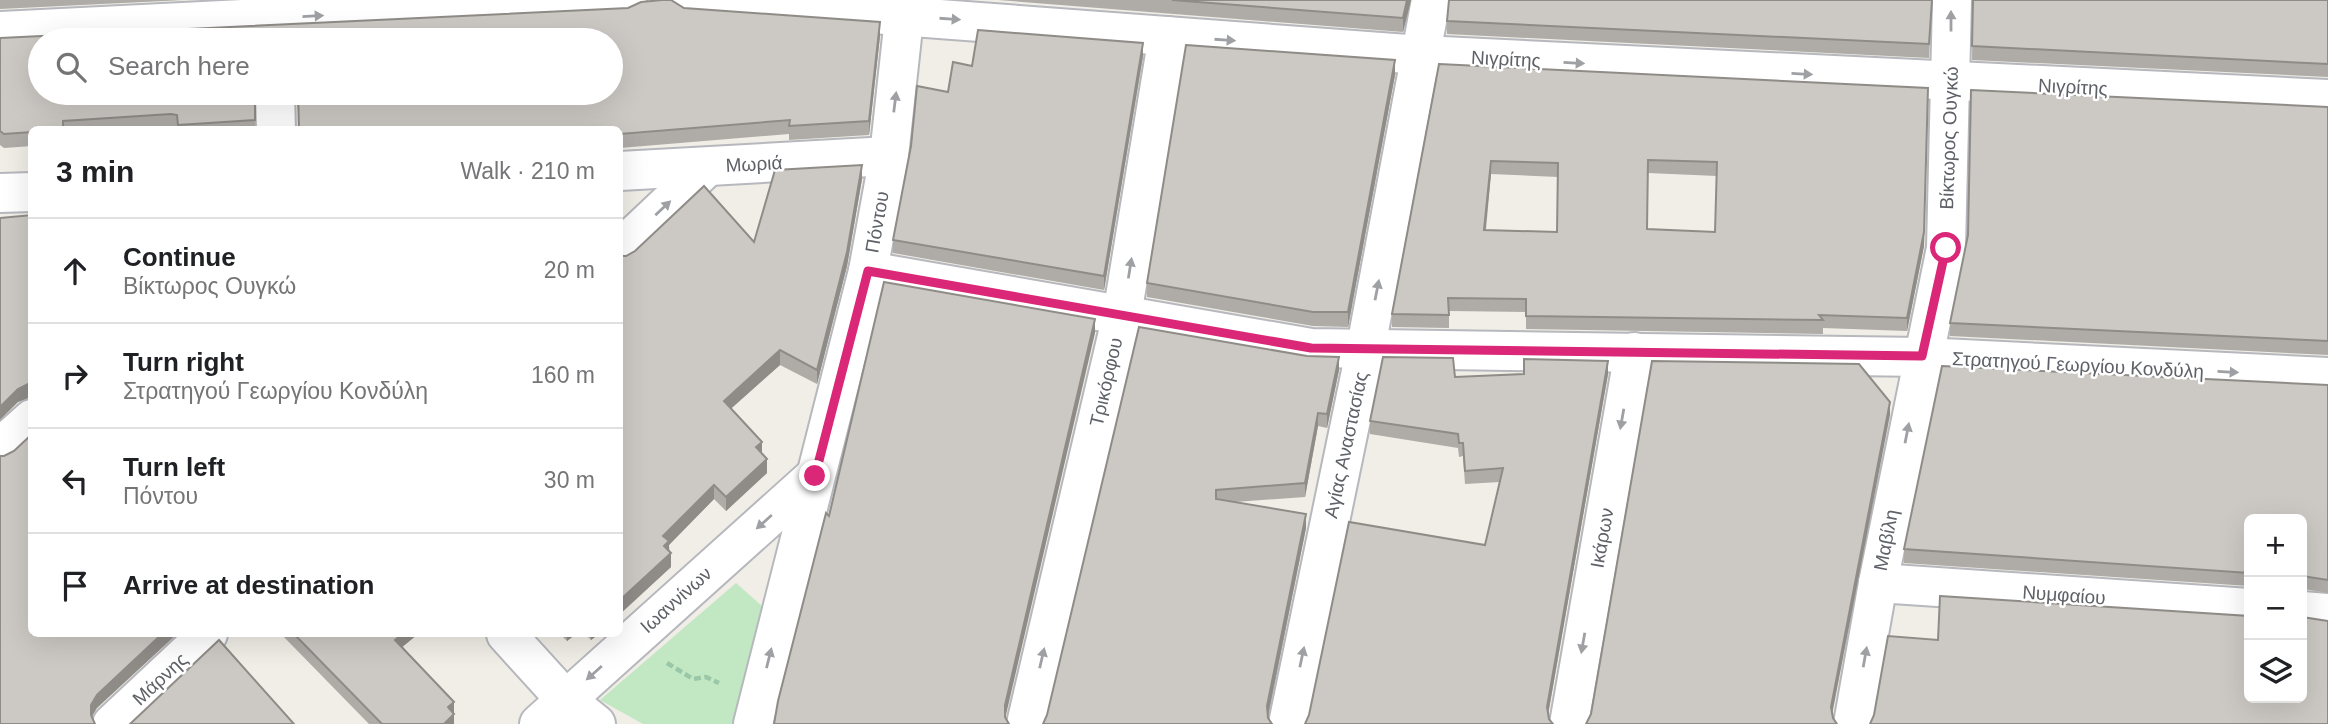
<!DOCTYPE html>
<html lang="en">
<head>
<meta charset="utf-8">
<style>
  body { margin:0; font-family:Arial,sans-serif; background:#f6f6f6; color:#202124 }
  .controls { position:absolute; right:21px; bottom:21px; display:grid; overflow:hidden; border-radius:10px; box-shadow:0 7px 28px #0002 }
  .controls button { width:63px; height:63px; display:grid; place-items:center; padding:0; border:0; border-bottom:2px solid #e0e0e0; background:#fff; color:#202124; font:35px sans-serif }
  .stop { position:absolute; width:21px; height:21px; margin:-16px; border:5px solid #db2777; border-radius:50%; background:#fff }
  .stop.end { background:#db2777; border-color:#fff; box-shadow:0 2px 7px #0008 }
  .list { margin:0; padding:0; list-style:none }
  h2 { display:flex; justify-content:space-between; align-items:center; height:91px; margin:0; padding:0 28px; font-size:30px }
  h2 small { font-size:23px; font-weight:400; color:#757577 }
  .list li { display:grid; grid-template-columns:46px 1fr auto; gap:21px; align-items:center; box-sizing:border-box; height:105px; padding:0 28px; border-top:2px solid #e0e0e0 }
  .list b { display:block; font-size:26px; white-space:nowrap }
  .list p { margin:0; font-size:23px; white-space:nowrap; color:#757577 }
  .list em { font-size:23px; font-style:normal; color:#757577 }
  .icon { flex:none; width:38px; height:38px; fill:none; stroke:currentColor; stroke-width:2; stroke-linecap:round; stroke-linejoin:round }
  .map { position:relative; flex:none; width:2328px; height:724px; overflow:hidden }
  .search { position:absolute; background:#fff; box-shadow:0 7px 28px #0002; left:28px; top:28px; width:595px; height:77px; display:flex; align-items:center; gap:18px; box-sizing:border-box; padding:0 24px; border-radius:38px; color:#757577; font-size:26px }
  .panel { position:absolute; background:#fff; box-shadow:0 7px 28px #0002; left:28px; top:126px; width:595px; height:511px; border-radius:10px }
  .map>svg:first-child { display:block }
  .green { fill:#c2e8c3 }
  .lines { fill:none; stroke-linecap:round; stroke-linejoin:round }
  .minor-casing { stroke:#b6b8bd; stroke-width:42 }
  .path { stroke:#9ac7a8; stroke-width:4.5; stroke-dasharray:7 3.5; stroke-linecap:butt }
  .minor { stroke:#fff; stroke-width:38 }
  .wall { fill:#afaca8; fill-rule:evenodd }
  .shaded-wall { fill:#8f8c88 }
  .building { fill:#ccc8c3; stroke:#8f8c88; stroke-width:2; fill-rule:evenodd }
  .oneway { fill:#9ea0a4 }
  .route { stroke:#db2777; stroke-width:9 }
  .labels { text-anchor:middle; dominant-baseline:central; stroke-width:5; stroke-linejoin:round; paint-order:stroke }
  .street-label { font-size:19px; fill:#5e6167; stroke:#fff }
</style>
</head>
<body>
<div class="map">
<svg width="2328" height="724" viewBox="0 0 2328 724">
  <rect width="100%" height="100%" fill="#f0eee6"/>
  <polygon class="green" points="736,583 763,607 735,724 643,724 600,700"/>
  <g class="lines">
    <defs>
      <g id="minor">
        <polyline points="686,0 1421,55 2328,99"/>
        <polyline points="0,31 627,0"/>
        <polyline points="275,93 276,130"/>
        <polyline points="620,171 889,156"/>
        <polyline points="0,193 32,192"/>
        <polyline points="620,249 707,167"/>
        <polyline points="868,271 1311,348 1922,357 2328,377"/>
        <polyline points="0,448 32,419"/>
        <polyline points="1878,583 2249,608"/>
        <polyline points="2302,611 2328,613"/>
        <polyline points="506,634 565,699 596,724"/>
        <polyline points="112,724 208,634"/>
        <polyline points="539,724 815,476"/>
        <polyline points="753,724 868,271 889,156 906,0"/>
        <polyline points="1026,724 1122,315 1168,36"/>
        <polyline points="1288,724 1366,347 1431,0"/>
        <polyline points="1569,724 1634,352"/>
        <polyline points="1853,724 1878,583 1946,248 1952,0"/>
      </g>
    </defs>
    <use href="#minor" class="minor-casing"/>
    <polyline class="path" points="667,663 693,679 706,677 719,683"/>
    <use href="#minor" class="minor"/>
  </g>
  <g class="wall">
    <polygon points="0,0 184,0 0,9"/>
    <polygon points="998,0 1411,0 1403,32"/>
    <polygon points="1932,0 1929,58 1447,34 1447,21"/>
    <polygon points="1973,0 2328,0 2328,77 1972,60"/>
    <polygon points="684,8 880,36 869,135 789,140 789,134 620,148 620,130 299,130 297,93 611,93 611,40 40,40 255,93 255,130 177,130 171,128 152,130 32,130 32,146 4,148 0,145 0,38"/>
    <polygon points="1143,56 1104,290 893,253 893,240 948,92 972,66"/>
    <path d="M1439,64L1928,88L1924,246L1907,331L1823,328V334L1526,329V312L1449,311V328L1392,327V314ZM1648,173L1717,176L1715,232L1647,229ZM1491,174L1558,177L1557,232L1486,230Z"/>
    <polygon points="1395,75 1348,327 1313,326 1147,297 1147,283"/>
    <polygon points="2328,107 2328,355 1950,336 1950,323"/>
    <polygon points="862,179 847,266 817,384 780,365 731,408 762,453 767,473 726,511 714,499 669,545 671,567 620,614 620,256 754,242"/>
    <polygon points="32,215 32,398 28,398 18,402"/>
    <polygon points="1139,327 1339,370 1327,428 1318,426 1305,497 1235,502 1306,528 1268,718 1047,715"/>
    <polygon points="1608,374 1548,715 1549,719 1305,724 1485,545 1500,482 1465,484 1463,456 1459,457 1458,448 1370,434 1370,421 1455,377"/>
    <polygon points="2328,385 2328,593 2304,589 2249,519 2249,586 1904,563 1904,549"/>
    <polygon points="281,634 418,634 402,647 454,702 454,724 369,724"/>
    <polygon points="560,634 576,634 567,641"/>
    <polygon points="585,634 599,634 591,640"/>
  </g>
  <g class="shaded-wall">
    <polygon points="1407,0 1411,0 1403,32 1403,18"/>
    <polygon points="880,22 880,36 869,135 869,121"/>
    <polygon points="1143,43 1143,56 1104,290 1104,276"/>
    <polygon points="1395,60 1395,75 1348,327 1348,312"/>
    <polygon points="1928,88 1924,246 1907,331 1907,318"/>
    <polygon points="1491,161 1491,174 1484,243 1484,230"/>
    <polygon points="862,165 862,179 847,266 817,384 817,370"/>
    <polygon points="1095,319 1095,333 1005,719 1005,705"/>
    <polygon points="780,350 780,365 724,415 724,401"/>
    <polygon points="1339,357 1339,370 1327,428 1327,414"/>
    <polygon points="1608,361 1608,374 1547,720 1547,707"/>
    <polygon points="28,384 28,398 18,402 0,420 0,407 18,389"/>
    <polygon points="1890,402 1890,415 1831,720 1831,707"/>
    <polygon points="1318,413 1318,426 1305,497 1305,483"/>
    <polygon points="762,442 762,456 756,447"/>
    <polygon points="767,459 767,473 726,511 726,497"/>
    <polygon points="714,485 714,499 669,545 669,555 671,553 671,567 620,614 620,600 663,536"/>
    <polygon points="1306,514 1306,528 1267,720 1267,706"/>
    <polygon points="2302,576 2304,576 2304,589 2302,590"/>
    <polygon points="162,634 177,634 97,708 91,718 91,705 97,695"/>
    <polygon points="402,634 418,634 395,653 395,640"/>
    <polygon points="567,634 576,634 567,641"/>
    <polygon points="591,634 599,634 591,640"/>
    <polygon points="454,702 454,724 444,724 448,707"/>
  </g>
  <g class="building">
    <polygon points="662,0 671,0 684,8 880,22 869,121 789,126 790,120 620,134 620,130 299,130 298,93 611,93 611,40 40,40 40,93 255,93 255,120 178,125 177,115 171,114 63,121 63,130 32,130 32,132 4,134 0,131 0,38 628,8 641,2"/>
    <polygon points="1172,0 1407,0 1403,18"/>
    <polygon points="1449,0 1932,0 1929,44 1447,21"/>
    <polygon points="1973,0 2328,0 2328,64 1972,46"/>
    <polygon points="978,30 1143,43 1104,276 893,240 911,146 917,86 948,92 953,62 972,66"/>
    <polygon points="1186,45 1395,60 1348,312 1313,312 1147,283"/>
    <path d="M1439,64L1928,88L1924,232L1907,318L1819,315L1823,320L1526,316V299L1448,298L1449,315L1392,314ZM1648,160L1717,162L1715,232L1647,229ZM1491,161L1558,163L1557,232L1484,230Z"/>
    <polygon points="1971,90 2328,107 2328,341 1950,323 1968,235"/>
    <polygon points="862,165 847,252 817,370 780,350 724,401 762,442 756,447 767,459 726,497 714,485 663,536 669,541 664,546 671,553 620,600 620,256 626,256 635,251 704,186 754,242 775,170"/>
    <polygon points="32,215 32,384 28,384 18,389 0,407 0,218"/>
    <polygon points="884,282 1095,319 1005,705 1005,717 1009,724 774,724 778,701 826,513 829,516"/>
    <polygon points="1139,327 1307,356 1339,357 1327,414 1318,413 1305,483 1216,490 1216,499 1306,514 1267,706 1268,718 1272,724 1043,724 1047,715"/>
    <polygon points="1383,357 1453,358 1455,377 1524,374 1524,359 1608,361 1547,707 1549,719 1553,724 1305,724 1309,715 1349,522 1485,545 1503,468 1465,471 1463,443 1459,443 1458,434 1370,421"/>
    <polygon points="1652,361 1859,364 1890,402 1831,707 1833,718 1837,724 1586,724 1591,714"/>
    <polygon points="1942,366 2328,385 2328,580 2302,576 2302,519 2249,519 2249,573 1904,549"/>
    <polygon points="32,434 32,634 162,634 97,695 91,705 91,715 95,724 0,724 0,456 4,456 14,451"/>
    <polygon points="1940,596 2249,616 2249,698 2302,698 2302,617 2328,621 2328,724 1870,724 1874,715 1888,636 1938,640"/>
    <polygon points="294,634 402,634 395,640 454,702 448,707 454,714 444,724 382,724"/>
    <polygon points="219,640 294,724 130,724"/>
  </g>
  <defs><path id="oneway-solid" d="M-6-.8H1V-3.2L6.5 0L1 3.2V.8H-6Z" transform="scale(1.75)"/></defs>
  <g class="oneway">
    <use href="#oneway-solid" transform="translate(313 16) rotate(-3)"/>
    <use href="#oneway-solid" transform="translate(950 19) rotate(4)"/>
    <use href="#oneway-solid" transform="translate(1951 21) rotate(-90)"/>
    <use href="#oneway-solid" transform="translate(1225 40) rotate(4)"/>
    <use href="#oneway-solid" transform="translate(1574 63) rotate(3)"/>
    <use href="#oneway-solid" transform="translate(1802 74) rotate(3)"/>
    <use href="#oneway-solid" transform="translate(895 102) rotate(-83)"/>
    <use href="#oneway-solid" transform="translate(663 208) rotate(-43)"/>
    <use href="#oneway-solid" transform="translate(1130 268) rotate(-81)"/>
    <use href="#oneway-solid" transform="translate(1377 290) rotate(-79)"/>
    <use href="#oneway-solid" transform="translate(2228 372) rotate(3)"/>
    <use href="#oneway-solid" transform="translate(1622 419) rotate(100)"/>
    <use href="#oneway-solid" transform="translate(1907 433) rotate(-79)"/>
    <use href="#oneway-solid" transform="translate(764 522) rotate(138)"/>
    <use href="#oneway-solid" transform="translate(1583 643) rotate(100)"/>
    <use href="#oneway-solid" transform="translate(1302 657) rotate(-78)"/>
    <use href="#oneway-solid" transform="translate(1865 657) rotate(-80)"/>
    <use href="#oneway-solid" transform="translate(769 658) rotate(-76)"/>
    <use href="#oneway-solid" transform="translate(1042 658) rotate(-77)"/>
    <use href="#oneway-solid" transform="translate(594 673) rotate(138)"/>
  </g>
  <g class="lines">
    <polyline class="route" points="815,476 868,271 1311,348 1922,356 1946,248"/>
  </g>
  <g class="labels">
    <g class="street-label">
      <text transform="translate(1506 59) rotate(3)">Νιγρίτης</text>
      <text transform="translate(2073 87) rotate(3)">Νιγρίτης</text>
      <text transform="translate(1949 138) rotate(-88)">Βίκτωρος Ουγκώ</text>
      <text transform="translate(754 164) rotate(-3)">Μωριά</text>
      <text transform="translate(877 222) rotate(-80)">Πόντου</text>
      <text transform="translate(2078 365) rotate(3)">Στρατηγού Γεωργίου Κονδύλη</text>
      <text transform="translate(1106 382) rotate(-77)">Τρικόρφου</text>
      <text transform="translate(1346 445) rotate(-78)">Αγίας Αναστασίας</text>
      <text transform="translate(1602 538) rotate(-80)">Ικάρων</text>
      <text transform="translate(1886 540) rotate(-79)">Μαβίλη</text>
      <text transform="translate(2064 595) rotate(4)">Νυμφαίου</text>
      <text transform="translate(676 600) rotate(-42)">Ιωαννίνων</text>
      <text transform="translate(160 679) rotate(-43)">Μάρνης</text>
    </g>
  </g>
</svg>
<div class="controls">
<button>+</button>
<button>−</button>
<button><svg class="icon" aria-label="layers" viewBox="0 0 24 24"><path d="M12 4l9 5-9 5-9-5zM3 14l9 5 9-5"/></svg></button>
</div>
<div class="stop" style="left:1946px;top:248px"></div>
<div class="stop end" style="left:815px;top:476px"></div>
<div class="search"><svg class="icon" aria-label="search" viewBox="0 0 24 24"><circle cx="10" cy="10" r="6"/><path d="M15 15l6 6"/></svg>Search here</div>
<section class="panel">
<h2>3 min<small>Walk · 210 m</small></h2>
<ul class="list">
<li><svg class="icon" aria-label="ahead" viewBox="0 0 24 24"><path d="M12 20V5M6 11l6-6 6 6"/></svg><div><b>Continue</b><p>Βίκτωρος Ουγκώ</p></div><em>20 m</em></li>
<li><svg class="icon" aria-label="right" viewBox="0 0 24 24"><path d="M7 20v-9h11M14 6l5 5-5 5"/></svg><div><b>Turn right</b><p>Στρατηγού Γεωργίου Κονδύλη</p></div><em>160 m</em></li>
<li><svg class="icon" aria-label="left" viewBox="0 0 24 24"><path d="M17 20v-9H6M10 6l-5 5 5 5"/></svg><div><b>Turn left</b><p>Πόντου</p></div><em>30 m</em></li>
<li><svg class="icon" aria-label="arrive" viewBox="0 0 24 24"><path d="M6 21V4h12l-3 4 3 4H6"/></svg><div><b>Arrive at destination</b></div></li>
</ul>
</section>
</div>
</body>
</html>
